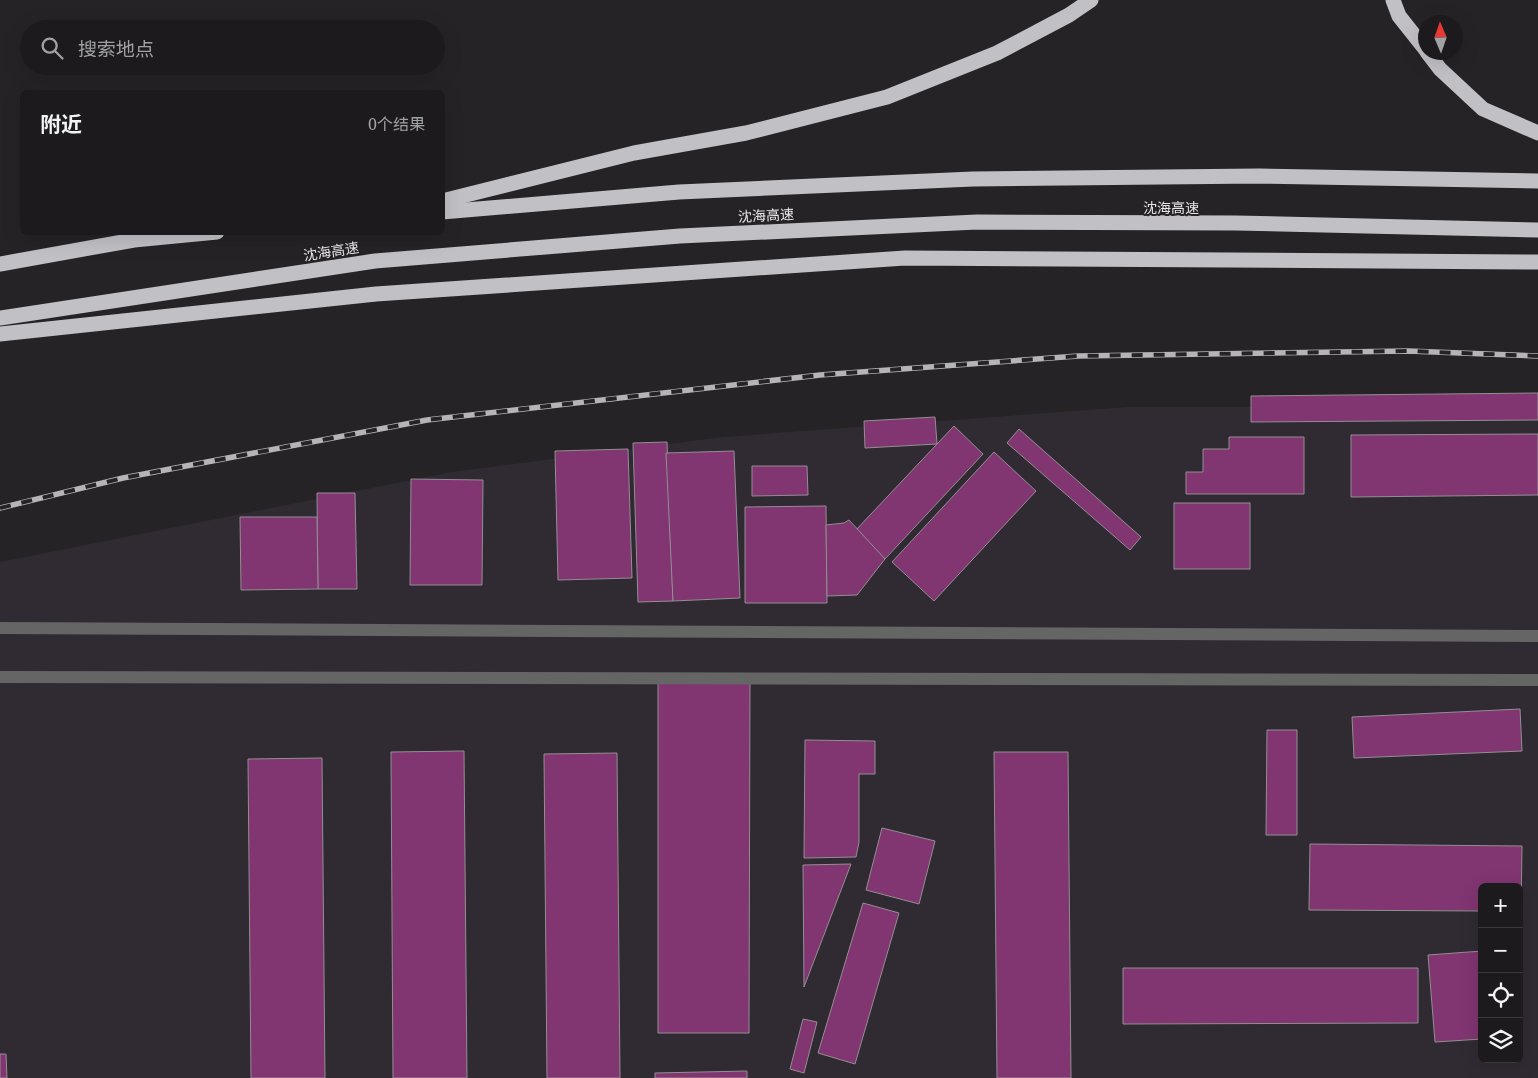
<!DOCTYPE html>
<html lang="zh">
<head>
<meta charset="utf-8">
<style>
  body { margin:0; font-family:"Noto Serif","Noto Sans SC",serif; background:#252325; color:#f1f3f6 }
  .controls { position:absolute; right:15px; bottom:15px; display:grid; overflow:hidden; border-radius:8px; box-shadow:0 5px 20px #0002 }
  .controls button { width:45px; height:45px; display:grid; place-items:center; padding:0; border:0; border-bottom:1px solid #3a383b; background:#1c1a1c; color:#f1f3f6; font:25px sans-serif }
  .compass { position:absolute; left:1418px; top:15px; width:45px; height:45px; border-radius:50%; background:#1c1a1c; box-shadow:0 5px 20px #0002; rotate:358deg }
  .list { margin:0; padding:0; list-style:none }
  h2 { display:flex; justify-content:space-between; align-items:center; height:65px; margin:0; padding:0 20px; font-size:21px }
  h2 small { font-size:16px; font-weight:400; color:#a0a1a3 }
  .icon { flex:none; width:28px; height:28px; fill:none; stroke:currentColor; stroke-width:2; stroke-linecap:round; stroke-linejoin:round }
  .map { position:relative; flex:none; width:1538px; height:1078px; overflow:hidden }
  .search { position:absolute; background:#1c1a1c; box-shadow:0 5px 20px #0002; left:20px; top:20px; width:425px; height:55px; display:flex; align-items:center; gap:12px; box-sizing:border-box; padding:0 18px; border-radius:28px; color:#a0a1a3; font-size:19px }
  .panel { position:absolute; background:#1c1a1c; box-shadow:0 5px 20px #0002; left:20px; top:90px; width:425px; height:145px; border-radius:8px }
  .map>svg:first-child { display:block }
  .built { fill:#302b33; fill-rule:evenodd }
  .building { fill:#813571; stroke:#938f92 }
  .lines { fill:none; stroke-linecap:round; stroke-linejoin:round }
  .minor { stroke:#656566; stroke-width:12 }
  .highway { stroke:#c1c0c5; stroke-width:15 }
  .rail-casing { stroke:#b5b4b6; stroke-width:5.5 }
  .rail { stroke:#252326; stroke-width:4; stroke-dasharray:11; stroke-linecap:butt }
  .labels { text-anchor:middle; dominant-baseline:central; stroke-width:4; stroke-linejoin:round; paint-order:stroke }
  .street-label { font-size:14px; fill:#e7e6e8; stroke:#252326 }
</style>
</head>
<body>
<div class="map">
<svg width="1538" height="1078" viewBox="0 0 1538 1078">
  <rect width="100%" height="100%" fill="#252326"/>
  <path class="built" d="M1538,406V1078H0V562L452,472L723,437L1128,407ZM1482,887H1519V1059H1482Z"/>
  <g class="building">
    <polygon points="1538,393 1538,420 1251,422 1251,396"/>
    <polygon points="935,417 937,444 865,448 864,421"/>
    <polygon points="954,426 983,454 885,559 855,531"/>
    <polygon points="1019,429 1141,537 1130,550 1007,443"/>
    <polygon points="1538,434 1538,495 1351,497 1351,435"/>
    <polygon points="1229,437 1304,437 1304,494 1186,494 1186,472 1203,472 1203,449 1229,449"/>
    <polygon points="667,442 673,601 638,602 633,443"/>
    <polygon points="628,449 632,578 558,580 555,451"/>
    <polygon points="734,451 740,598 673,601 666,453"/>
    <polygon points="994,452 1036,491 934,601 892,562"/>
    <polygon points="752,466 807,466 808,495 752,496"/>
    <polygon points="411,479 483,480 482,585 410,585"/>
    <polygon points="317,493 355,493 357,589 318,589"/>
    <rect x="1174" y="503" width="76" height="66"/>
    <polygon points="826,506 827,603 745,603 745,507"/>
    <polygon points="240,517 317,517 318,589 241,590"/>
    <polygon points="849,520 885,559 857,595 827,596 826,525 844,523"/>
    <polygon points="658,681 750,682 749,1033 658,1033"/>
    <polygon points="1520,709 1522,751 1354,758 1352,717"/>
    <polygon points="1267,730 1297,730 1297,835 1266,835"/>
    <polygon points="805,740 875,741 875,774 859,774 859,842 856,857 804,858"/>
    <polygon points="464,751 467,1078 393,1078 391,752"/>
    <polygon points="994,752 1068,752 1071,1078 997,1078"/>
    <polygon points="617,753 620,1078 547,1078 544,754"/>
    <polygon points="322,758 325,1078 251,1078 248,759"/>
    <polygon points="882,828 935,841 919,904 866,890"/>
    <polygon points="1310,844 1522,846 1521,912 1519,912 1519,887 1482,887 1482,911 1309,910"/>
    <polygon points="851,864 804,987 803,865"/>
    <polygon points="863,903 899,913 855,1064 818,1053"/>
    <polygon points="1482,951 1482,1039 1435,1042 1428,955"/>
    <polygon points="1123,968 1418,968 1418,1023 1123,1024"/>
    <polygon points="803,1019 817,1022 804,1073 790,1069"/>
    <polygon points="0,1054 6,1054 7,1078 0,1078"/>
    <polygon points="747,1071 747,1078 655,1078 655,1073"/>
  </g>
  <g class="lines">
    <g class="minor">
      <polyline points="0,628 1538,636"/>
      <polyline points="0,677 1538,680"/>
    </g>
    <g class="highway">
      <polyline points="1393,0 1399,16 1426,50"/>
      <polyline points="1427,52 1440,69 1483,109 1538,133"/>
      <polyline points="442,201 634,153 746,133 887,97 997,53 1069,15 1091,0"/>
      <polyline points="442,212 679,192 973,179 1259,176 1538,181"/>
      <polyline points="0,264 134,240 217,232"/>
      <polyline points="0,318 375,261 680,236 977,222 1236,223 1538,230"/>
      <polyline points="0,334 376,294 905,258 1538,262"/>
    </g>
    <defs>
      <polyline id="rail" points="0,508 123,478 427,420 820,375 1078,356 1408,351 1538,356"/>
    </defs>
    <use href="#rail" class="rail-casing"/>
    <use href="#rail" class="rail"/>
  </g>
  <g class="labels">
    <g class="street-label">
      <text x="1171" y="207">沈海高速</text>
      <text transform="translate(766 215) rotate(-3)">沈海高速</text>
      <text transform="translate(331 251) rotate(-9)">沈海高速</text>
    </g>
  </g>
</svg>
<div class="controls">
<button>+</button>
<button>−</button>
<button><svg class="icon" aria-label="locate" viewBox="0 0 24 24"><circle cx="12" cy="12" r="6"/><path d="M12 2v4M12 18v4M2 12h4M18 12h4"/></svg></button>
<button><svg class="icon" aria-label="layers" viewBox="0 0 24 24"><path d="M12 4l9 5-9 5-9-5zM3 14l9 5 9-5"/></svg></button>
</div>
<svg class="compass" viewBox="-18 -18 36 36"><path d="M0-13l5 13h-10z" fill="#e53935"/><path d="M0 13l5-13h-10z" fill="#a0a1a3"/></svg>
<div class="search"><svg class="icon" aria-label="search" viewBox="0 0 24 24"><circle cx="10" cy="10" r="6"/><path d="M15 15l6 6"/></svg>搜索地点</div>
<section class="panel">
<h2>附近<small>0个结果</small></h2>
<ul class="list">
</ul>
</section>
</div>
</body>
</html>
